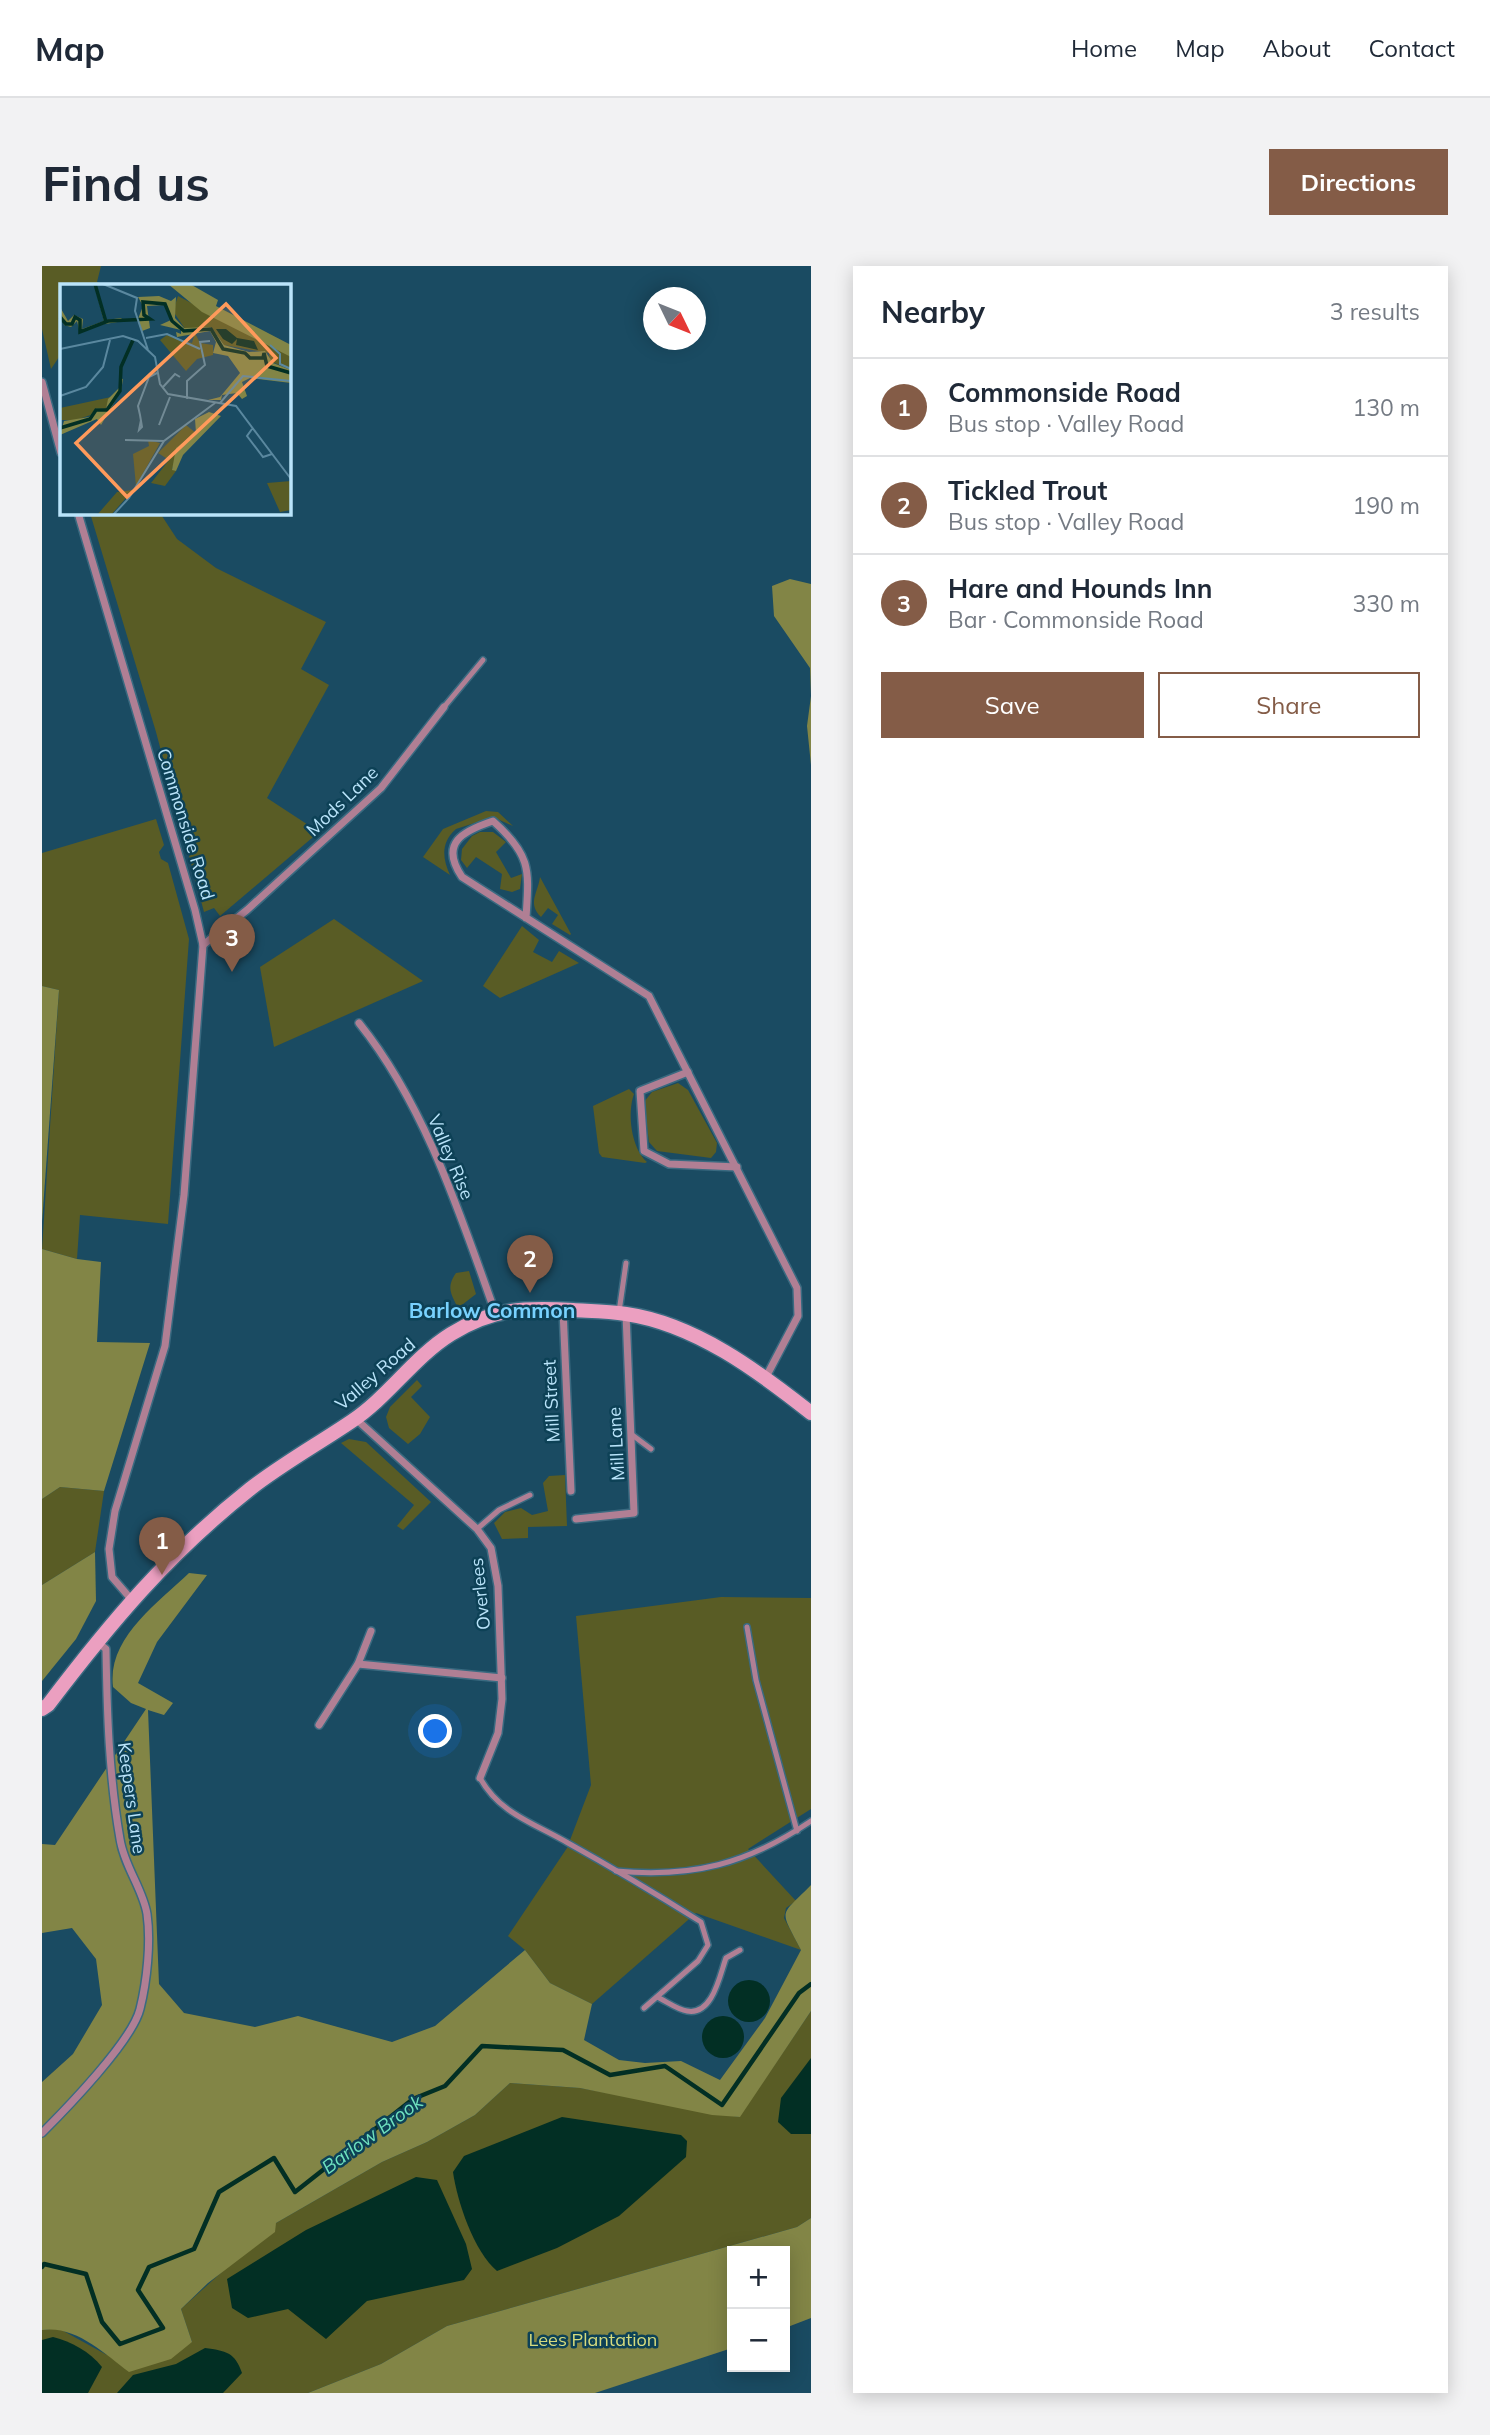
<!DOCTYPE html>
<html lang="en">
<head>
<meta charset="utf-8">
<style>
  body { margin:0; font-family:Mulish,sans-serif; background:#f2f2f3; color:#1f2937 }
  .controls { position:absolute; right:21px; bottom:21px; display:grid; overflow:hidden; border-radius:0px; box-shadow:0 4px 18px #0003 }
  .controls button { width:63px; height:63px; display:grid; place-items:center; padding:0; border:0; border-bottom:2px solid #e0e1e3; background:#fff; color:#1f2937; font:35px sans-serif }
  .compass { position:absolute; left:601px; top:21px; width:63px; height:63px; border-radius:50%; background:#fff; box-shadow:0 4px 18px #0003; rotate:133deg }
  .you { position:absolute; left:394px; top:1466px; width:24px; height:24px; margin:-18px; border:5px solid #fff; border-radius:50%; background:#1a73e8; box-shadow:0 0 0 10px #1a73e833 }
  .badge { display:grid; place-items:center; width:46px; height:46px; border-radius:50%; background:#845c47; color:#fff; font-size:23px; font-weight:700 }
  .pin { position:absolute; translate:-50% -58px; filter:drop-shadow(0 2px 4px #0008) }
  .pin::after { content:''; position:absolute; top:37px; width:24px; height:21px; background:inherit; clip-path:polygon(0 0,100% 0,50% 100%) }
  .list { margin:0; padding:0; list-style:none }
  h2 { display:flex; justify-content:space-between; align-items:center; height:91px; margin:0; padding:0 28px; font-size:30px }
  h2 small { font-size:23px; font-weight:400; color:#747a83 }
  .list li { display:grid; grid-template-columns:46px 1fr auto; gap:21px; align-items:center; box-sizing:border-box; height:98px; padding:0 28px; border-top:2px solid #e0e1e3 }
  .list b { display:block; font-size:26px; white-space:nowrap }
  .list p { margin:0; font-size:23px; white-space:nowrap; color:#747a83 }
  .list em { font-size:23px; font-style:normal; color:#747a83 }
  .actions { display:flex; gap:14px; padding:21px 28px }
  .actions a { flex:1; padding:16px 0; border:2px solid #845c47; border-radius:0px; text-align:center; font-size:24px; color:#845c47 }
  .actions .main { background:#845c47; color:#fff }
  .map { position:relative; flex:none; width:769px; height:2127px; overflow:hidden; border-radius:0px }
  header { display:flex; align-items:center; gap:42px; box-sizing:border-box; height:98px; padding:0 35px; background:#fff; border-bottom:2px solid #e0e1e3 }
  header strong { font-size:33px }
  nav { display:flex; gap:38px; margin-inline-start:auto; font-size:24px }
  .intro { display:flex; align-items:center; justify-content:space-between; box-sizing:border-box; height:168px; padding:0 42px }
  h1 { margin:0; font-size:49px }
  .button { padding:18px 32px; border-radius:0px; background:#845c47; color:#fff; font-size:24px; font-weight:700 }
  main { display:flex; gap:42px; padding:0 42px }
  aside { flex:1; background:#fff; border-radius:0px; box-shadow:0 4px 18px #0003 }
  .map>svg:first-child { display:block }
  .green { fill:#595c25 }
  .forest { fill:#828546 }
  .water { fill:#022f24 }
  .lines { fill:none; stroke-linecap:round; stroke-linejoin:round }
  .stream { stroke:#022f24; stroke-width:4.5 }
  .lane-casing { stroke:#3a6a80; stroke-width:8 }
  .street-casing { stroke:#3a6a80; stroke-width:10 }
  .secondary-casing { stroke:#3a6a80; stroke-width:17 }
  .lane { stroke:#b07f94; stroke-width:5 }
  .street { stroke:#b07f94; stroke-width:7 }
  .secondary { stroke:#eb9fc0; stroke-width:14 }
  .labels { text-anchor:middle; dominant-baseline:central; stroke-width:5; stroke-linejoin:round; paint-order:stroke }
  .street-label { font-size:18px; fill:#bae4fa; stroke:#0d4156 }
  .park-label { font-size:18px; fill:#d6db7e; stroke:#0d4156 }
  .water-label { font-size:19px; font-style:italic; fill:#6fe1bf; stroke:#0d4156 }
  .quarter-label { font-size:21px; font-weight:bold; fill:#78d2fe; stroke:#0d4156 }
  .inset-river { fill:none; stroke:#022f24; stroke-width:3.5 }
  .inset-road { fill:none; stroke:#5a889f; stroke-width:2 }
  .view { fill:#ff9a5b; fill-opacity:0.15; stroke:#ff9a5b; stroke-width:3.5 }
  .inset-edge { fill:none; stroke:#bae4fa; stroke-width:3.5 }
</style>
</head>
<body>
<header>
<strong>Map</strong>
<nav><a>Home</a><a>Map</a><a>About</a><a>Contact</a></nav>
</header>
<div class="intro"><h1>Find us</h1><a class="button">Directions</a></div>
<main>
<div class="map">
<svg width="769" height="2127" viewBox="0 0 769 2127">
  <rect width="100%" height="100%" fill="#1a4b62"/>
  <g class="green">
    <polygon points="0,0 59,0 55,16 62,19 19,19 19,88 9,103 0,63"/>
    <polygon points="48,247 118,247 135,273 174,302 284,356 259,403 287,419 225,532 277,566 178,650 172,642 162,646 114,466"/>
    <path d="M444,545L456,546L471,560L451,551L414,563C399,576 400,592 408,609L381,591L401,563Z"/>
    <polygon points="114,553 122,579 117,586 119,593 126,597 147,673 126,958 38,949 35,993 0,983 17,724 0,720 0,587"/>
    <polygon points="438,566 451,566 464,576 454,586 469,612 480,608 478,623 470,626 458,623 460,608 434,591 425,602 419,594 420,583 430,570"/>
    <path d="M498,611L529,668L528,669L510,658L516,649L506,642L499,651C485,637 496,627 498,611Z"/>
    <polygon points="292,653 381,715 232,781 218,701"/>
    <polygon points="480,660 497,674 491,686 510,696 517,685 537,697 458,732 441,720"/>
    <polygon points="636,817 646,824 675,877 674,886 669,892 615,885 607,876 602,836 610,826"/>
    <path d="M587,823L592,828C585,847 589,882 605,896L603,897L560,891L557,887L551,840Z"/>
    <path d="M427,1005L434,1028L416,1042C409,1028 404,1021 414,1007Z"/>
    <polygon points="375,1114 380,1120 369,1131 388,1151 378,1168 366,1178 347,1162 344,1151 348,1141"/>
    <polygon points="307,1173 324,1176 389,1236 361,1264 355,1260 372,1239 299,1177"/>
    <polygon points="523,1209 525,1260 486,1261 486,1272 460,1273 452,1257 463,1246 479,1242 490,1249 506,1245 501,1217 507,1210"/>
    <polygon points="18,1221 62,1225 53,1286 0,1319 0,1233"/>
    <polygon points="679,1331 769,1332 769,1543 706,1583 754,1635 744,1642 742,1652 759,1684 654,1647 550,1738 508,1717 483,1684 466,1670 525,1582 549,1519 534,1350"/>
    <polygon points="769,1745 769,1952 755,1961 405,2060 339,2098 266,2127 0,2127 0,2064 16,2062 65,2089 150,2076 139,2043 234,1957 340,1896 385,1876 433,1849 468,1817 538,1822 697,1851"/>
  </g>
  <g class="forest">
    <polygon points="748,313 769,318 769,499 765,460 769,430 768,402 732,350 730,320"/>
    <polygon points="0,720 17,724 0,956"/>
    <polygon points="0,983 35,993 59,996 55,1076 108,1077 62,1225 18,1221 0,1233"/>
    <polygon points="53,1286 54,1335 34,1373 0,1415 0,1319"/>
    <path d="M147,1307L165,1309L115,1376L96,1417L131,1437L122,1449L106,1444L117,1718L142,1747L213,1761L256,1750L350,1776L393,1760L483,1684L508,1717L550,1738L542,1774L577,1794L603,1797L639,1795L678,1814L723,1752L759,1684C737,1641 737,1652 769,1619V1745L698,1851L670,1849L538,1822L468,1817L433,1849L385,1876L340,1896L234,1957L233,1966L166,2017L139,2043L150,2076L129,2093L87,2106C62,2087 33,2059 0,2064V1816L31,1788L60,1739L54,1693L30,1662L0,1667V1578L13,1579L104,1443L89,1437L71,1421C65,1372 115,1338 147,1307Z"/>
    <polygon points="769,1952 769,2052 743,2062 743,1985 690,1985 690,2082 553,2127 266,2127 339,2098 405,2060 755,1961"/>
  </g>
  <g class="water">
    <circle cx="707" cy="1735" r="21"/>
    <circle cx="681" cy="1771" r="21"/>
    <polygon points="769,1792 769,1868 749,1868 736,1856 739,1832"/>
    <path d="M520,1851L639,1869L645,1875L644,1891L577,1950L515,1982L455,2005C432,1986 415,1935 411,1906L422,1890Z"/>
    <polygon points="374,1911 395,1914 424,1978 430,2003 422,2014 325,2035 284,2073 246,2043 206,2052 190,2042 185,2013 264,1964"/>
    <path d="M11,2071C30,2076 47,2085 60,2101L46,2127H0V2074Z"/>
    <path d="M163,2082C184,2085 193,2086 200,2107L181,2127H75L91,2109L134,2098Z"/>
  </g>
  <g class="lines">
    <polyline class="stream" points="0,2001 2,1998 44,2008 60,2056 78,2078 121,2062 96,2024 107,2001 152,1983 177,1926 232,1892 253,1926 371,1833 403,1820 440,1780 521,1784 568,1809 623,1800 680,1839 757,1727 769,1718"/>
    <defs>
      <g id="lane">
        <polyline points="402,441 441,394"/>
        <polyline points="577,1046 584,997"/>
        <polyline points="589,1168 609,1183"/>
        <polyline points="435,1263 457,1244 488,1229"/>
        <polyline points="705,1361 714,1414 755,1565"/>
        <path d="M438,1512C458,1548 492,1557 526,1577C571,1602 616,1629 659,1656L666,1679L656,1695L602,1742"/>
        <path d="M574,1605C651,1612 705,1598 769,1555"/>
        <path d="M615,1731C624,1735 636,1744 645,1745C671,1750 678,1708 684,1692L698,1684"/>
      </g>
      <g id="street">
        <polyline points="0,116 19,187"/>
        <polyline points="36,247 153,644 161,679 142,929 123,1080 73,1245 67,1283 70,1311 89,1333"/>
        <path d="M484,652C487,604 490,590 451,555C421,565 397,577 420,611L607,730L755,1022L756,1050L724,1111"/>
        <polyline points="161,679 205,644 339,522 402,441"/>
        <path d="M317,757C383,839 418,948 453,1046"/>
        <polyline points="646,806 598,825 602,885 627,898 695,901"/>
        <polyline points="521,1044 529,1225"/>
        <polyline points="314,1153 435,1263 449,1282 456,1320 460,1433 456,1467 438,1512"/>
        <polyline points="534,1253 592,1247 584,1048"/>
        <polyline points="316,1398 329,1365"/>
        <polyline points="277,1459 316,1398 460,1412"/>
        <path d="M0,1867C25,1842 90,1775 98,1743C105,1715 109,1676 105,1648C101,1623 82,1600 78,1573C67,1510 65,1447 64,1383L54,1375"/>
      </g>
      <path id="secondary" d="M0,1443L6,1439C69,1356 126,1288 208,1223C240,1198 276,1178 310,1155C346,1131 372,1091 409,1068C451,1042 483,1041 531,1044C548,1045 566,1045 584,1048C653,1058 716,1105 769,1147"/>
    </defs>
    <use href="#lane" class="lane-casing"/>
    <use href="#street" class="street-casing"/>
    <use href="#secondary" class="secondary-casing"/>
    <use href="#lane" class="lane"/>
    <use href="#street" class="street"/>
    <use href="#secondary" class="secondary"/>
  </g>
  <g class="labels">
    <g class="street-label">
      <text transform="translate(300 535) rotate(-44)">Mods Lane</text>
      <text transform="translate(144 558) rotate(73)">Commonside Road</text>
      <text transform="translate(409 891) rotate(67)">Valley Rise</text>
      <text transform="translate(333 1108) rotate(-41)">Valley Road</text>
      <text transform="translate(509 1135) rotate(-93)">Mill Street</text>
      <text transform="translate(574 1178) rotate(-93)">Mill Lane</text>
      <text transform="translate(438 1328) rotate(-96)">Overlees</text>
      <text transform="translate(90 1532) rotate(82)">Keepers Lane</text>
    </g>
    <g class="park-label">
      <text x="551" y="2073">Lees Plantation</text>
    </g>
    <g class="water-label">
      <text transform="translate(330 1868) rotate(-36)">Barlow Brook</text>
    </g>
    <g class="quarter-label">
      <text x="450" y="1044">Barlow Common</text>
    </g>
  </g>
  <g transform="translate(18 18)">
    <rect width="231" height="231" fill="#1a4b62"/>
    <path d="M118,12L223,67L231,73V86L210,77L209,69L164,61L151,43L125,45L113,27ZM135,49L140,59L153,61V71L137,75L126,87L100,56L107,51L132,59ZM51,113L45,126L16,136H1L0,124ZM126,141L136,149L118,167L112,185L116,187L105,202L91,199L109,176L98,169ZM88,156L100,159L76,202L73,170L89,162ZM231,197V226L220,228L207,199ZM73,206L51,231H37L57,208Z" fill="#595c25"/>
    <path d="M34,0L46,36L61,34L64,37L32,42L20,49L17,37L11,43L4,41L0,23L8,37L14,31L23,35L22,45L44,37ZM108,0H130L158,16L156,22L231,61V73L142,28ZM99,12L111,17L116,13L115,34L124,44L151,43L164,61L189,68L205,67L213,79L231,86V99L190,94L182,98L187,112L182,115L177,109L162,111L161,116H148L160,113L180,89L168,72L153,69L156,58L150,47L117,53L116,48L121,50V46L100,41L111,36L105,21L87,22L90,44L82,47L78,35L83,22L78,13ZM59,94L63,95L61,107L41,141L37,135L0,151L4,137L29,133L36,124L46,125L48,115L59,104ZM149,128L161,132L123,171L116,187L112,186L116,164L136,149L135,135Z" fill="#828546"/>
    <path d="M166,45L177,54L194,57L198,66L176,61L177,55L172,60L163,55L156,45Z" fill="#022f24"/>
    <path class="inset-river" d="M35,0L46,38M0,33L6,40H12L15,33L20,36V48L48,37L90,35L84,31L83,18L105,20L112,37L124,47L151,45L163,65L185,69L190,74H203L204,69L207,82L231,89M0,144L30,135L36,126H47L60,107L61,83L73,56"/>
    <path class="inset-road" d="M43,0L77,14L75,27L88,66M86,54L107,50L140,65M210,61L220,70V80L231,85M0,65L63,52L78,57L95,73L100,100L108,110L176,122L231,195M103,103L115,90L120,93M0,112L26,103L43,83L50,56M127,115V97L145,81L140,58L150,57M160,119L183,92L231,97M81,136L79,146L82,143L80,131L78,122L89,93L97,89M99,141L110,113M192,145L187,152L203,173L212,170M65,156L104,157M53,231L69,214L104,157L155,119"/>
    <path class="view" d="M166,20L216,74L67,213L16,159Z"/>
    <rect width="231" height="231" class="inset-edge"/>
  </g>
</svg>
<div class="controls">
<button>+</button>
<button>−</button>
</div>
<svg class="compass" viewBox="-18 -18 36 36"><path d="M0-13l5 13h-10z" fill="#e53935"/><path d="M0 13l5-13h-10z" fill="#747a83"/></svg>
<div class="you"></div>
<div class="pin badge" style="left:120px;top:1309px">1</div>
<div class="pin badge" style="left:488px;top:1027px">2</div>
<div class="pin badge" style="left:190px;top:706px">3</div>
</div>
<aside>
<h2>Nearby<small>3 results</small></h2>
<ul class="list">
<li><span class="badge">1</span><div><b>Commonside Road</b><p>Bus stop · Valley Road</p></div><em>130 m</em></li>
<li><span class="badge">2</span><div><b>Tickled Trout</b><p>Bus stop · Valley Road</p></div><em>190 m</em></li>
<li><span class="badge">3</span><div><b>Hare and Hounds Inn</b><p>Bar · Commonside Road</p></div><em>330 m</em></li>
</ul>
<div class="actions"><a class="main">Save</a><a>Share</a></div>
</aside>
</main>
</body>
</html>
